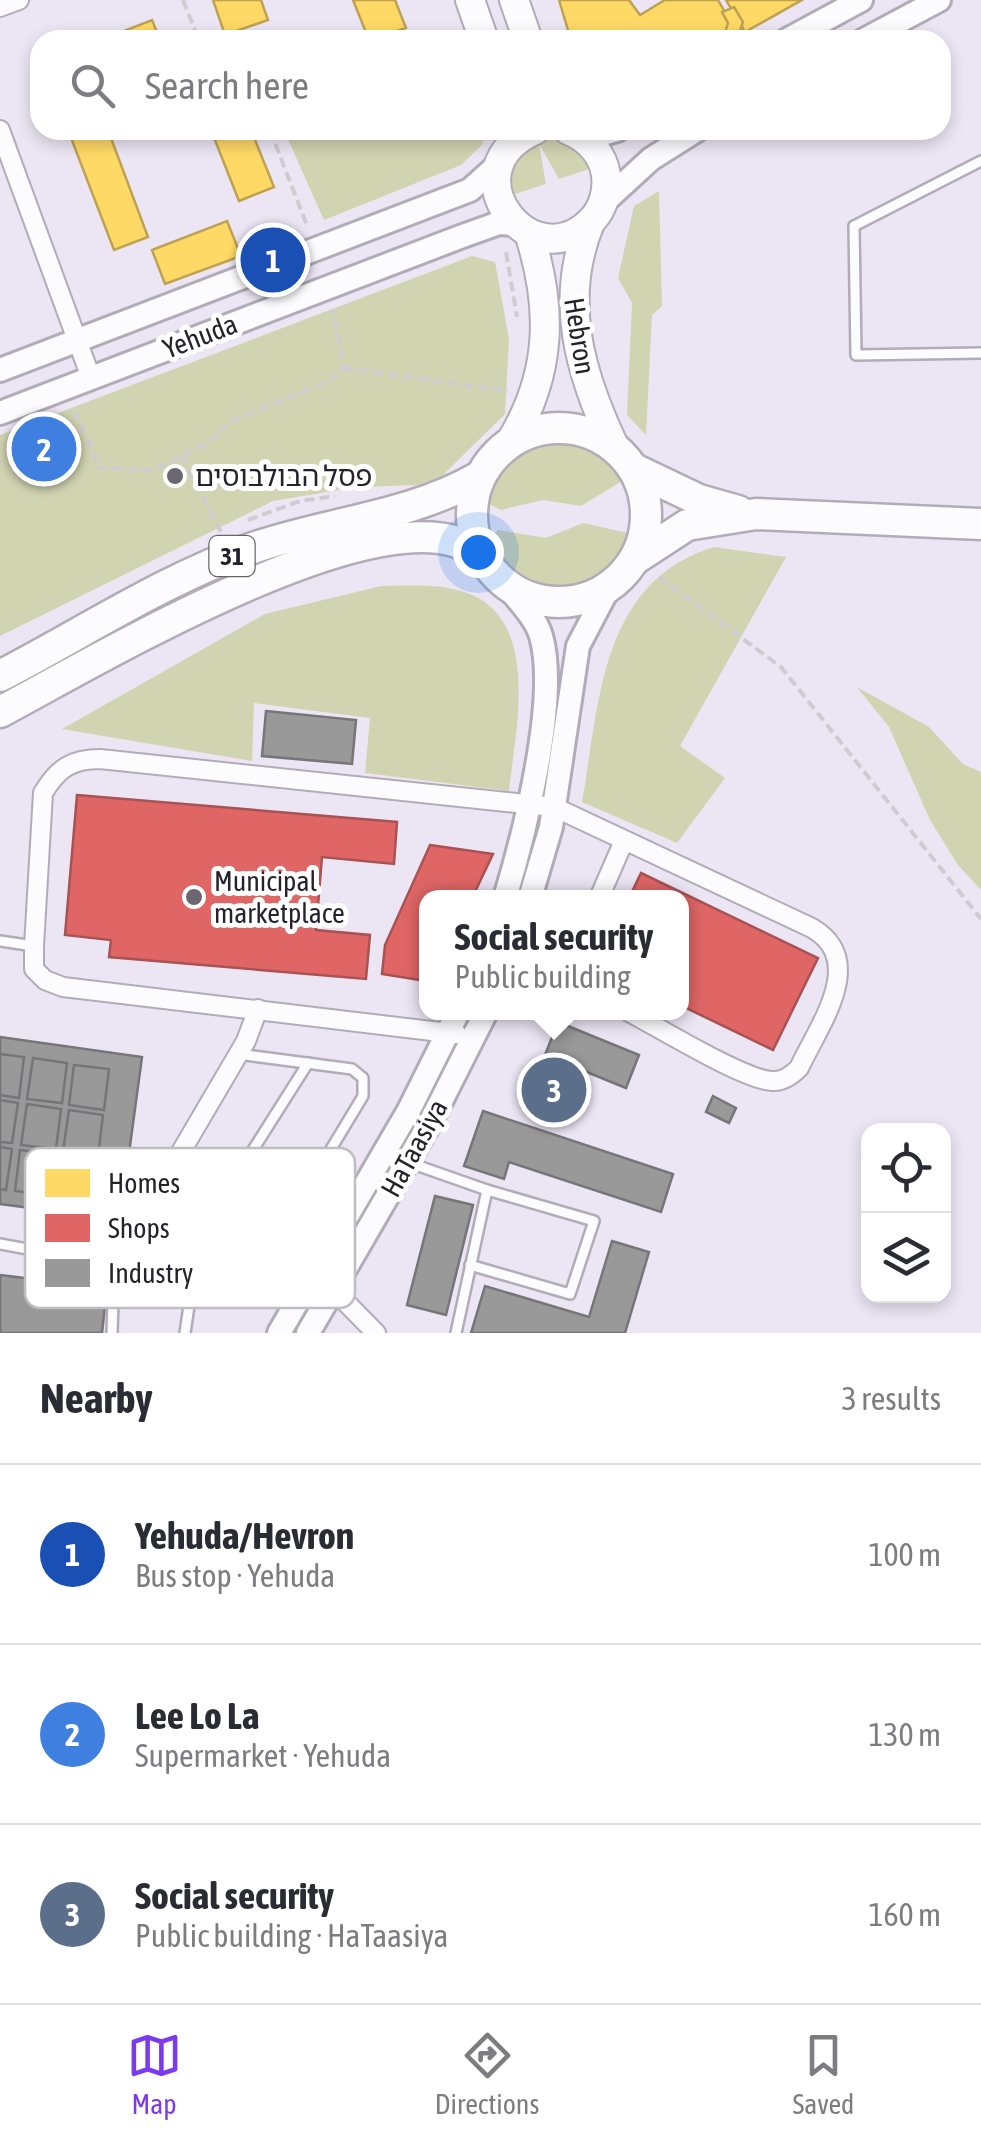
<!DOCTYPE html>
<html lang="en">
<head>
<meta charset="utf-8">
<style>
  body { margin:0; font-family:"Asap Condensed","Noto Sans Hebrew",sans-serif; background:#f2f2f3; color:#2b2b33 }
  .controls { position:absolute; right:30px; bottom:30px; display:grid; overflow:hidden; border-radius:20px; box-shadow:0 5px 15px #0003 }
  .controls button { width:90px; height:90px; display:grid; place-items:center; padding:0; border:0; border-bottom:2px solid #e1e1e2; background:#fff; color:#2b2b33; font:50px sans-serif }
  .you { position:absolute; left:478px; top:552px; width:35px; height:35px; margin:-25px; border:8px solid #fff; border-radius:50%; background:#1a73e8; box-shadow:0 0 0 15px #1a73e833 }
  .badge { display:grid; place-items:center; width:65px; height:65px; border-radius:50%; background:#7c3aed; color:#fff; font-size:32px; font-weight:700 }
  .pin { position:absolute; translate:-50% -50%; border:5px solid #fff; box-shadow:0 2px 10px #0006 }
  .popup { position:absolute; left:419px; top:890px; width:270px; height:130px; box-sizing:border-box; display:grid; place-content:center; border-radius:20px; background:#fff; filter:drop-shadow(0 2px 8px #0005); font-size:32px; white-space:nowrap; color:#7c7c81 }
  .popup b { font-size:38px; color:#2b2b33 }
  .popup::after { content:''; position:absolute; left:50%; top:100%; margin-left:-20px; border:20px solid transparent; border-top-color:#fff }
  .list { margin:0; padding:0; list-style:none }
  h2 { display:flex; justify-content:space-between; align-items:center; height:130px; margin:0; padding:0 40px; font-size:42px }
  h2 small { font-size:32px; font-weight:400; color:#7c7c81 }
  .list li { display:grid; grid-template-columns:65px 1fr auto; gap:30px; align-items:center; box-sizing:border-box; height:180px; padding:0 40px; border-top:2px solid #e1e1e2 }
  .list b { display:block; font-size:38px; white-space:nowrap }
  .list p { margin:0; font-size:32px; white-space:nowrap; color:#7c7c81 }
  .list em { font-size:32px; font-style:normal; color:#7c7c81 }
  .icon { flex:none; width:55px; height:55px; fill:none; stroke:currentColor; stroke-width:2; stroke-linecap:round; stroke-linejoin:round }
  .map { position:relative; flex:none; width:981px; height:1333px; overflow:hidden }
  .search { position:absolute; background:#fff; box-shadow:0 5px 15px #0003; left:30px; right:30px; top:30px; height:110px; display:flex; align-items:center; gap:25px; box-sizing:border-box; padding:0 35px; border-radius:30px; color:#7c7c81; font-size:38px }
  .sheet { height:670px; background:#fff }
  nav { display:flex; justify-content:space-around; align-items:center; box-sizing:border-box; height:140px; border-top:2px solid #e1e1e2; background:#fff; font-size:28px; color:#7c7c81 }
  nav a { display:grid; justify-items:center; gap:5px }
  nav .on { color:#7c3aed }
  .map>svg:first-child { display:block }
  .green { fill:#d1d4b1 }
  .homes { fill:#ffd966; stroke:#bea254; stroke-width:2.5 }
  .shops { fill:#e06666; stroke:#a85254; stroke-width:2.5 }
  .industry { fill:#999; stroke:#767578; stroke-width:2.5 }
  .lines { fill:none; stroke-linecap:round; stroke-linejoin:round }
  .service-casing { stroke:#b1acb7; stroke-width:14 }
  .minor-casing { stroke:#b1acb7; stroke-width:22 }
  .tertiary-casing { stroke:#b1acb7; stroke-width:28 }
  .secondary-casing { stroke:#b1acb7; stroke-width:32 }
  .trunk-casing { stroke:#b1acb7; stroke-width:35 }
  .path { stroke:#ceccd0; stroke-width:4; stroke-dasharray:10 5; stroke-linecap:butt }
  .service { stroke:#fcfbfd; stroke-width:9 }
  .minor { stroke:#fcfbfd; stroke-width:18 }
  .tertiary { stroke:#fcfbfd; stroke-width:22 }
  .secondary { stroke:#fcfbfd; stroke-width:28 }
  .trunk { stroke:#fcfbfd; stroke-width:30 }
  .poi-dot { fill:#6b6771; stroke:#fff; stroke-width:4 }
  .labels { text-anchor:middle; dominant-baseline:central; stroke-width:10; stroke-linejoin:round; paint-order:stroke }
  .shield { fill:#fff; stroke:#67646b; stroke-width:2.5 }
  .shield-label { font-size:25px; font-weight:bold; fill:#26222b }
  .street-label { font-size:28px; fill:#26222b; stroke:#fff }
  .poi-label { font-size:28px; fill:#26222b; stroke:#fff; text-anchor:start }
  .key { fill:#fff; stroke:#bebdbf; stroke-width:2.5 }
  .key-label { font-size:28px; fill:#26222b }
</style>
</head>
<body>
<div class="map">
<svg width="981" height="1333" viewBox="0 0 981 1333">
  <rect width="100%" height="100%" fill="#ece6f4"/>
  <g class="green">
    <polygon points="300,130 481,130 483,144 461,165 324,220 286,135"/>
    <path d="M543,138L574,144L595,167L559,179L539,144L546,184L506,197C507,164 514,155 543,138Z"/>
    <polygon points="659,191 662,306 652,315 646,435 627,415 632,303 618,278 634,206"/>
    <polygon points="472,256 495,262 509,339 505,414 442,476 418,485 357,487 273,501 0,636 0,435"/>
    <path d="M568,438C595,444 611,457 627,478L581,506L543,500L501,510L485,502C494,459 527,441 568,438Z"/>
    <path d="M583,523L632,534C604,606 524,601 489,538L498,530L546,538Z"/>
    <path d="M714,547L786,557L680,746L725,778L677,843L582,802C600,702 600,582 714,547Z"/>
    <path d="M381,586C409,586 440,583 467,593C542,620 515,732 509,791L365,773L370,718L254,703L252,761L62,729L265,614Z"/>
    <polygon points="857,687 929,727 963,764 981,772 981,890 958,865 930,820 889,727"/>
  </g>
  <g class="homes">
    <polygon points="213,0 261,0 268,20 225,35"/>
    <polygon points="353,0 395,0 406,28 369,40"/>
    <polygon points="559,0 629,0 640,15 665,0 718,0 735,30 717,40 571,40"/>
    <polygon points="726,0 802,0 745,32"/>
    <polygon points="734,7 743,22 737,40 724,36 728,23 722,12"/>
    <polygon points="152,20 160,40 101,40"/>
    <polygon points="68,130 108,130 148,237 114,250"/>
    <polygon points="211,130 251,130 274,187 239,201"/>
    <polygon points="227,221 241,256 165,284 152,250"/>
  </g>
  <g class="shops">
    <polygon points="50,427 63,454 34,467 24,445"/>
    <polygon points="77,795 397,822 394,864 322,857 316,930 370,935 366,979 109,957 111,940 65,935"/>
    <polygon points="430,845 493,854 472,898 426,898 426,981 382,974 385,945"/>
    <polygon points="641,873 818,958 773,1050 682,1006 682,898 629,898"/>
  </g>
  <g class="industry">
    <polygon points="266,711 356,720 352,764 262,756"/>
    <polygon points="558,1022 639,1055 626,1088 545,1055"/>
    <polygon points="0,1037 142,1057 120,1220 0,1204"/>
    <polygon points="0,1054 24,1057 19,1098 0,1095"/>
    <polygon points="33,1058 67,1063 62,1103 27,1099"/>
    <polygon points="74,1065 109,1069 104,1110 69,1105"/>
    <polygon points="713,1096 736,1108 729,1123 706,1112"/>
    <polygon points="0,1100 18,1103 12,1143 0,1142"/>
    <polygon points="27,1104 61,1109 56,1149 21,1145"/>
    <polygon points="69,1110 103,1115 98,1156 63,1151"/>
    <polygon points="483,1111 673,1174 661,1212 509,1162 504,1179 464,1166"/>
    <polygon points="0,1147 12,1149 6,1190 0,1189"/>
    <polygon points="20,1150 55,1155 49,1195 15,1191"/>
    <polygon points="62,1157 97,1161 92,1202 57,1197"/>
    <polygon points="435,1196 473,1205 446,1315 407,1305"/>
    <polygon points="612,1241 649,1252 625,1333 471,1333 485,1286 589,1317"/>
    <polygon points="0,1275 107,1288 102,1333 0,1333"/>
  </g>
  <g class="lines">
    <defs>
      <g id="service">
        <polyline points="981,161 854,226 856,355 981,353"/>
        <polyline points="0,941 34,946"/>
        <polyline points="238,1054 352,1069 363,1078 363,1096 290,1217"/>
        <polyline points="410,1163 487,1190 456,1333"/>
        <polyline points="219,1232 232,1183 308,1063"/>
        <polyline points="0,1244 97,1262 114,1270 112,1333"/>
        <polyline points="470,1265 570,1294 594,1221 487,1190"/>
        <polyline points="185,1333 201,1225"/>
      </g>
      <g id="minor">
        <polyline points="0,7 19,0"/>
        <polyline points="0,130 91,378"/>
        <polyline points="599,898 623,843"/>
        <polyline points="258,1009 246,1041 175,1162 170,1191 180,1212 201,1225 315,1271 376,1333"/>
        <path d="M457,1034L63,987L45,980L34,969V946L43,793C58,768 72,759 100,759L554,807L812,928C868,961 819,1025 799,1068C792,1075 783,1082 772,1081C744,1080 658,1027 629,1012"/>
      </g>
      <g id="tertiary">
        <polyline points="787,40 861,0"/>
        <polyline points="864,40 939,0"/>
        <polyline points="585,139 617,130"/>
        <polyline points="603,203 651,159 697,130"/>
        <polyline points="0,370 470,190 499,164"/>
        <polyline points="0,413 460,237 499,223 514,224"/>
        <path d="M505,898C524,835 559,698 541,636C536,618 517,599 506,585"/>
        <polyline points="530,898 551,827 578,646 609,587"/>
        <polyline points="279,1333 409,1110 458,1012"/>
        <polyline points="308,1333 431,1121 486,1012"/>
      </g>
      <g id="secondary">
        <polyline points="470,0 484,40"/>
        <polyline points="514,0 528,40"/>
        <path d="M535,130C444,170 534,284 593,219C603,208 608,191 606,175C603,154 588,138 568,130"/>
        <path d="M590,223C558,300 580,374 614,446"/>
        <path d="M511,441C552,373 553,308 529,233"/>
      </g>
      <g id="trunk">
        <circle cx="559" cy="515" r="87"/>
        <polyline points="634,469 699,500 738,511"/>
        <polyline points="635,559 687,525 756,514 981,524"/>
        <path d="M0,676C83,633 165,579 253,548C328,522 410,517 479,477"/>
        <path d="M0,712C96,661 352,508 457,542C466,545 475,554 483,559"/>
      </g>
    </defs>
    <use href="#service" class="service-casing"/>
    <use href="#minor" class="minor-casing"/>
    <use href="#tertiary" class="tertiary-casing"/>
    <use href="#secondary" class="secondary-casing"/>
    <use href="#trunk" class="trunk-casing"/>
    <g class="path">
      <polyline points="183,0 199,40"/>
      <polyline points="270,130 308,228"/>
      <polyline points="506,252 517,317"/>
      <polyline points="344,368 508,391"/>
      <polyline points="75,411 99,468 154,470 208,443 231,421 327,382 344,368 333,309"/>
      <polyline points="182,456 221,532"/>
      <polyline points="248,520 300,501 335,496"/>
      <polyline points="659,577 781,667 981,919"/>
    </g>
    <use href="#service" class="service"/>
    <use href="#minor" class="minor"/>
    <use href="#tertiary" class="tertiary"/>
    <use href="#secondary" class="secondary"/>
    <use href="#trunk" class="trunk"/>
  </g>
  <g class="poi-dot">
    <circle cx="175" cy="476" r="10"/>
    <circle cx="194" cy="897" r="10"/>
  </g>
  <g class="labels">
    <rect class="shield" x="209.5" y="536" width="45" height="40" rx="8"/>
    <g class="shield-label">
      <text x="232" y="556">31</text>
    </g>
    <g class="street-label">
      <text transform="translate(200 336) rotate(-21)">Yehuda</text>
      <text transform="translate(580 336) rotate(81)">Hebron</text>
      <text transform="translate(414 1148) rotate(-61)">HaTaasiya</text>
    </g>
    <g class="poi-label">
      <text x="195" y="476">פסל הבולבוסים</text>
      <text x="214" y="881">Municipal<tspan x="214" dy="32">marketplace</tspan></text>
    </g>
  </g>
  <rect x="25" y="1148" width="330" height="160" rx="15" class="key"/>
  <rect x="45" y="1169" width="45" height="28" fill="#ffd966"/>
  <rect x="45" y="1214" width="45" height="28" fill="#e06666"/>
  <rect x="45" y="1259" width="45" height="28" fill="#999"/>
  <g class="key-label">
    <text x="108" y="1193">Homes</text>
    <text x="108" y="1238">Shops</text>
    <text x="108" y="1283">Industry</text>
  </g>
</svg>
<div class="controls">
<button><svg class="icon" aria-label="locate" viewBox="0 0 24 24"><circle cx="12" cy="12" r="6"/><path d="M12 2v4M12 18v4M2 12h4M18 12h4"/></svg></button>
<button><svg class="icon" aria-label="layers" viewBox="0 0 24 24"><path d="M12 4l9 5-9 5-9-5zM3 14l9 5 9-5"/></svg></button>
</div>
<div class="you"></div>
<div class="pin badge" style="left:273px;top:260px;background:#1a4fb4">1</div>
<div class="pin badge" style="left:44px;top:449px;background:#3f7fe0">2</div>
<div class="pin badge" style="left:554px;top:1090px;background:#5c6f8a">3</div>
<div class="popup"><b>Social security</b>Public building</div>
<div class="search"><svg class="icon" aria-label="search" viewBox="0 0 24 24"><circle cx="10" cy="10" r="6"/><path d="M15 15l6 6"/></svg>Search here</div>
</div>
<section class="sheet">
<h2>Nearby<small>3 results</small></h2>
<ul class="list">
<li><span class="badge" style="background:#1a4fb4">1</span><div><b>Yehuda/Hevron</b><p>Bus stop · Yehuda</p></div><em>100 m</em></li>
<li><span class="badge" style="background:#3f7fe0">2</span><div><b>Lee Lo La</b><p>Supermarket · Yehuda</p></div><em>130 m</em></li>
<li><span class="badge" style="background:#5c6f8a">3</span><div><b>Social security</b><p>Public building · HaTaasiya</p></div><em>160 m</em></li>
</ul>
</section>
<nav>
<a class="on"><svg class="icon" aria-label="map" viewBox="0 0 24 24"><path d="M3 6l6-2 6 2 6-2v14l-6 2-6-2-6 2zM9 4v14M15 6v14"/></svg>Map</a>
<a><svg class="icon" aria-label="directions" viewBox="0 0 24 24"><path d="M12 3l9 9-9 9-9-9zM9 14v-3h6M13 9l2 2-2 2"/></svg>Directions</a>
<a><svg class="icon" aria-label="saved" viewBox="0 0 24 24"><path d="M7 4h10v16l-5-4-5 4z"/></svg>Saved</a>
</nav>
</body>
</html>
